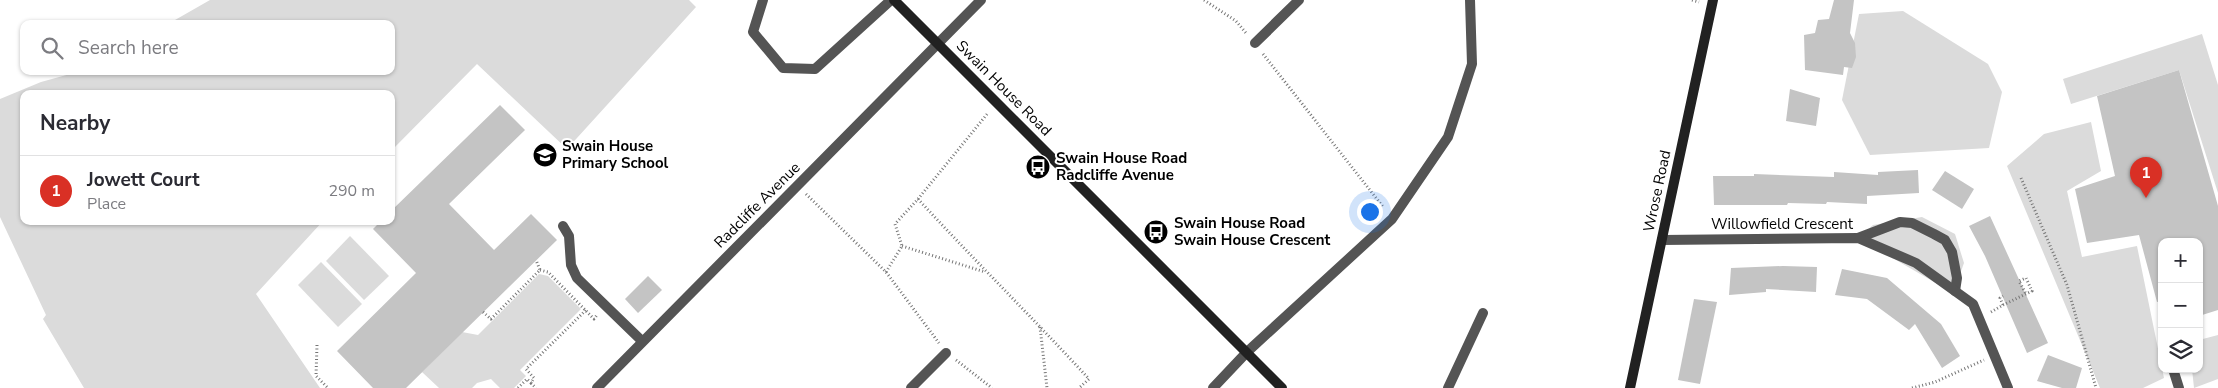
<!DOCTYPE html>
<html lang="en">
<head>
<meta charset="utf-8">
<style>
  body { margin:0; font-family:"Nunito Sans",sans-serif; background:#f2f2f3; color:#2b2b33 }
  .controls { position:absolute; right:15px; bottom:15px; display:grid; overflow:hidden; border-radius:10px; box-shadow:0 1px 4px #0004 }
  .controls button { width:45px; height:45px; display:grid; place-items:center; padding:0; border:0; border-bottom:1px solid #e1e1e2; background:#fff; color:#2b2b33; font:25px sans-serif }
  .you { position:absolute; left:1369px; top:211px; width:18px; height:18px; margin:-12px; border:4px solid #fff; border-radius:50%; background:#1a73e8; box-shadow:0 0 0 8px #1a73e833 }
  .badge { display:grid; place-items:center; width:32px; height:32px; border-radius:50%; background:#d93025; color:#fff; font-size:16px; font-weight:700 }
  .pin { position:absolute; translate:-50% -41px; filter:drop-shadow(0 1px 2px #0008) }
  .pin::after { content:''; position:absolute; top:26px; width:18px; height:15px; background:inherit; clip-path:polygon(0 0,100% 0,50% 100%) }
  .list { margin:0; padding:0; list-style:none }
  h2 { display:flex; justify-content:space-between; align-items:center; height:65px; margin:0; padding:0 20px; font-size:21px }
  h2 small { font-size:16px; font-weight:400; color:#7c7c81 }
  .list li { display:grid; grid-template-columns:32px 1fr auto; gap:15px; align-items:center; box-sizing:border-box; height:70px; padding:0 20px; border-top:1px solid #e1e1e2 }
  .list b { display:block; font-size:19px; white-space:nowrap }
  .list p { margin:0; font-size:16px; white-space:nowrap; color:#7c7c81 }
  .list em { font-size:16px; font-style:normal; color:#7c7c81 }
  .icon { flex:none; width:28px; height:28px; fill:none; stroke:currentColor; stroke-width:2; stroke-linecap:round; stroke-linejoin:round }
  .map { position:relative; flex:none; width:2218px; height:388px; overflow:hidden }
  .search { position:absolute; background:#fff; box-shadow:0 1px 4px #0004; left:20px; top:20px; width:375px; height:55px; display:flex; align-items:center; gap:12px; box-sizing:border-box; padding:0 18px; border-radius:10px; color:#7c7c81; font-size:19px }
  .panel { position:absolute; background:#fff; box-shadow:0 1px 4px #0004; left:20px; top:90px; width:375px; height:135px; border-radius:10px }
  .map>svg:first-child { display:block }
  .green { fill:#dbdbdb }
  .building { fill:#c4c4c4 }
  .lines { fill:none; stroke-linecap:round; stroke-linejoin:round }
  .path { stroke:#767676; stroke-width:3; stroke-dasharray:1 2.5; stroke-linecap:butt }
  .lane { stroke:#545454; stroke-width:10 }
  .street { stroke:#545454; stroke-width:10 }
  .secondary { stroke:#212121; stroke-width:10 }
  .labels { text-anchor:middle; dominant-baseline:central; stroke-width:4; stroke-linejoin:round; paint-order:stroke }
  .street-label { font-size:15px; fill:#000; stroke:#fff }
  .poi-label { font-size:15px; font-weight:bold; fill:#000; stroke:#fff; text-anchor:start }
</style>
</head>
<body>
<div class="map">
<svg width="2218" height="388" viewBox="0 0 2218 388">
  <rect width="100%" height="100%" fill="#fff"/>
  <g class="green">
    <polygon points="210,0 689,0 696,7 567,149 477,64 391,151 391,94 24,94 24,221 323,221 256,294 320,388 84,388 43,319 46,315 0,217 0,99 41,82 81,71 391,71 391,24 168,24"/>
    <polygon points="1903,11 1988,64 2002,92 1989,148 1870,155 1842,100 1859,14"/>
    <polygon points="2202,34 2218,85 2218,193 2179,70 2071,104 2063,79"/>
    <polygon points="2091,122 2101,171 2067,191 2082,257 2137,246 2164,378 2143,388 2100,388 2007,166 2044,134"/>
    <polygon points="1922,217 1955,234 1964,263 1953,293 1858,238 1873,225"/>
    <polygon points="350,236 389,276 364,300 326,261"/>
    <polygon points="321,262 362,304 338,327 298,285"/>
    <polygon points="539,274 548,276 581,309 520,370 526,376 514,388 500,388 491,379 477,383 472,388 439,388 422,372 462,332 478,335"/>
    <polygon points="2218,335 2218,379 2194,388 2192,369 2199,369 2199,340"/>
  </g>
  <g class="building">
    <polygon points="1834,0 1854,0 1850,33 1855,43 1856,57 1852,68 1844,67 1843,75 1805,70 1804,35 1815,33 1818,20 1829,19"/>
    <polygon points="2179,70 2218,206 2218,310 2199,316 2199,242 2162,242 2162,301 2157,302 2139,235 2087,243 2075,189 2115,176 2097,96"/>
    <polygon points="1790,89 1820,98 1816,126 1786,121"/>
    <polygon points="500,105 525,130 449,204 494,250 531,214 557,240 406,388 373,388 337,351 416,273 373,229 381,221 391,221 391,211"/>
    <polygon points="1918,170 1919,193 1867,196 1867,204 1827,202 1826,204 1788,203 1787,205 1714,205 1713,176 1754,176 1754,174 1834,177 1834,172 1878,175 1878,172"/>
    <polygon points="1945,171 1974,189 1962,209 1932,190"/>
    <polygon points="1990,216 2048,343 2027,353 1985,256 1969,226"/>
    <polygon points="1783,266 1817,267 1816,292 1766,289 1766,292 1729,295 1731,268"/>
    <polygon points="1842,269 1887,278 1941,324 1960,356 1942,368 1915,324 1909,330 1867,299 1835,295"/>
    <polygon points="648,276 662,290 638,313 625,299"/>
    <polygon points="1694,299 1717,302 1700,384 1678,380"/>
    <polygon points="2048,355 2082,368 2076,388 2062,388 2037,381"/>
  </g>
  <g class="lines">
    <g class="path">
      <polyline points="1204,0 1236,21 1246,33"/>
      <polyline points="1692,0 1699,2"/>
      <polyline points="1263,54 1384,208"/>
      <polyline points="2021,178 2067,285 2096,388"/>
      <polyline points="806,194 886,272 939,343"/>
      <path d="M918,199C974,260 1033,318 1089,379L1079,388"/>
      <polyline points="902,246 985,272"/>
      <polyline points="540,270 548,272 594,319 597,315"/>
      <polyline points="886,272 902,246 895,224 918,199 988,113"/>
      <polyline points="2003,305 2032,291 2026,278 2019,281 2026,294"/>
      <polyline points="483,312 491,319 540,270 536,260"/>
      <polyline points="1991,312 2003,305 2000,298 2003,296"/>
      <polyline points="1040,327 1047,388"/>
      <polyline points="317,345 316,376 328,388"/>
      <polyline points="956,360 992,388"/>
      <polyline points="531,383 536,388"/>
      <polyline points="518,388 527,379 531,383 534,378 526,369 586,310"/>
      <polyline points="1912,388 1935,382 1984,360"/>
    </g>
    <g class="lane">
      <polyline points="763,0 753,32 783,68 815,69 891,0"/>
      <polyline points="563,226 569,236 571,265 577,278 642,341"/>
      <polyline points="2173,369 2179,388"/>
    </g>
    <g class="street">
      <polyline points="1255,43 1299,0"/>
      <polyline points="1858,238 1900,222 1912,223 1934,234 1945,240 1952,252 1957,278 1955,291"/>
      <polyline points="1662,240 1858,238 1916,263 1973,304 2008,388"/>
      <polyline points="597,388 981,0"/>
      <polyline points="911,388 946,353"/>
      <polyline points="1213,388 1247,352 1392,219 1448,137 1472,64 1470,0"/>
      <polyline points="1448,388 1483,313"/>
    </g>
    <g class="secondary">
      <polyline points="894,0 1282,388"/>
      <polyline points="1630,388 1713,0"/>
    </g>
  </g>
  <defs>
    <symbol id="school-disc" viewBox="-11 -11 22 22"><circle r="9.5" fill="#000" stroke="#fff"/><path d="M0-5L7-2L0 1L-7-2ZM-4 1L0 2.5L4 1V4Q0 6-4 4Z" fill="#fff"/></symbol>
    <symbol id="bus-disc" viewBox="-11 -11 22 22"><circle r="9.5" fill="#000" stroke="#fff"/><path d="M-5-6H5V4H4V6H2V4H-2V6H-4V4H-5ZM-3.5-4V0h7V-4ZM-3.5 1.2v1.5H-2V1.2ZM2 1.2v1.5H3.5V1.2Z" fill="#fff"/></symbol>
  </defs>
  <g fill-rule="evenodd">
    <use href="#school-disc" x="531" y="141" width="28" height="28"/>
    <use href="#bus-disc" x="1024" y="153" width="28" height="28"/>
    <use href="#bus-disc" x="1142" y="218" width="28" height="28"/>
  </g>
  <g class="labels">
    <g class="street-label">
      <text transform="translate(1004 88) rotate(45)">Swain House Road</text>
      <text transform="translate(1657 191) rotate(-78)">Wrose Road</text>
      <text transform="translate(757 205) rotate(-45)">Radcliffe Avenue</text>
      <text x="1782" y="224">Willowfield Crescent</text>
    </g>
    <g class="poi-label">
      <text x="562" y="146">Swain House<tspan x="562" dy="17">Primary School</tspan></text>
      <text x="1056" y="158">Swain House Road<tspan x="1056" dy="17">Radcliffe Avenue</tspan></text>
      <text x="1174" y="223">Swain House Road<tspan x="1174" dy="17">Swain House Crescent</tspan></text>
    </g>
  </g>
</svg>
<div class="controls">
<button>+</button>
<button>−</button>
<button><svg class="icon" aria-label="layers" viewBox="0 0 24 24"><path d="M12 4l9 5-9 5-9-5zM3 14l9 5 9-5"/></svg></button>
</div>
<div class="you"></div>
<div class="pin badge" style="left:2146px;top:198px">1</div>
<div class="search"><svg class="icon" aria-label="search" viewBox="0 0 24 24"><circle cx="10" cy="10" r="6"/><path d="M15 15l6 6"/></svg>Search here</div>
<section class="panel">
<h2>Nearby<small></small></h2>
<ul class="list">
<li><span class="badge">1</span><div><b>Jowett Court</b><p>Place</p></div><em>290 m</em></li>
</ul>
</section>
</div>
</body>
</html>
